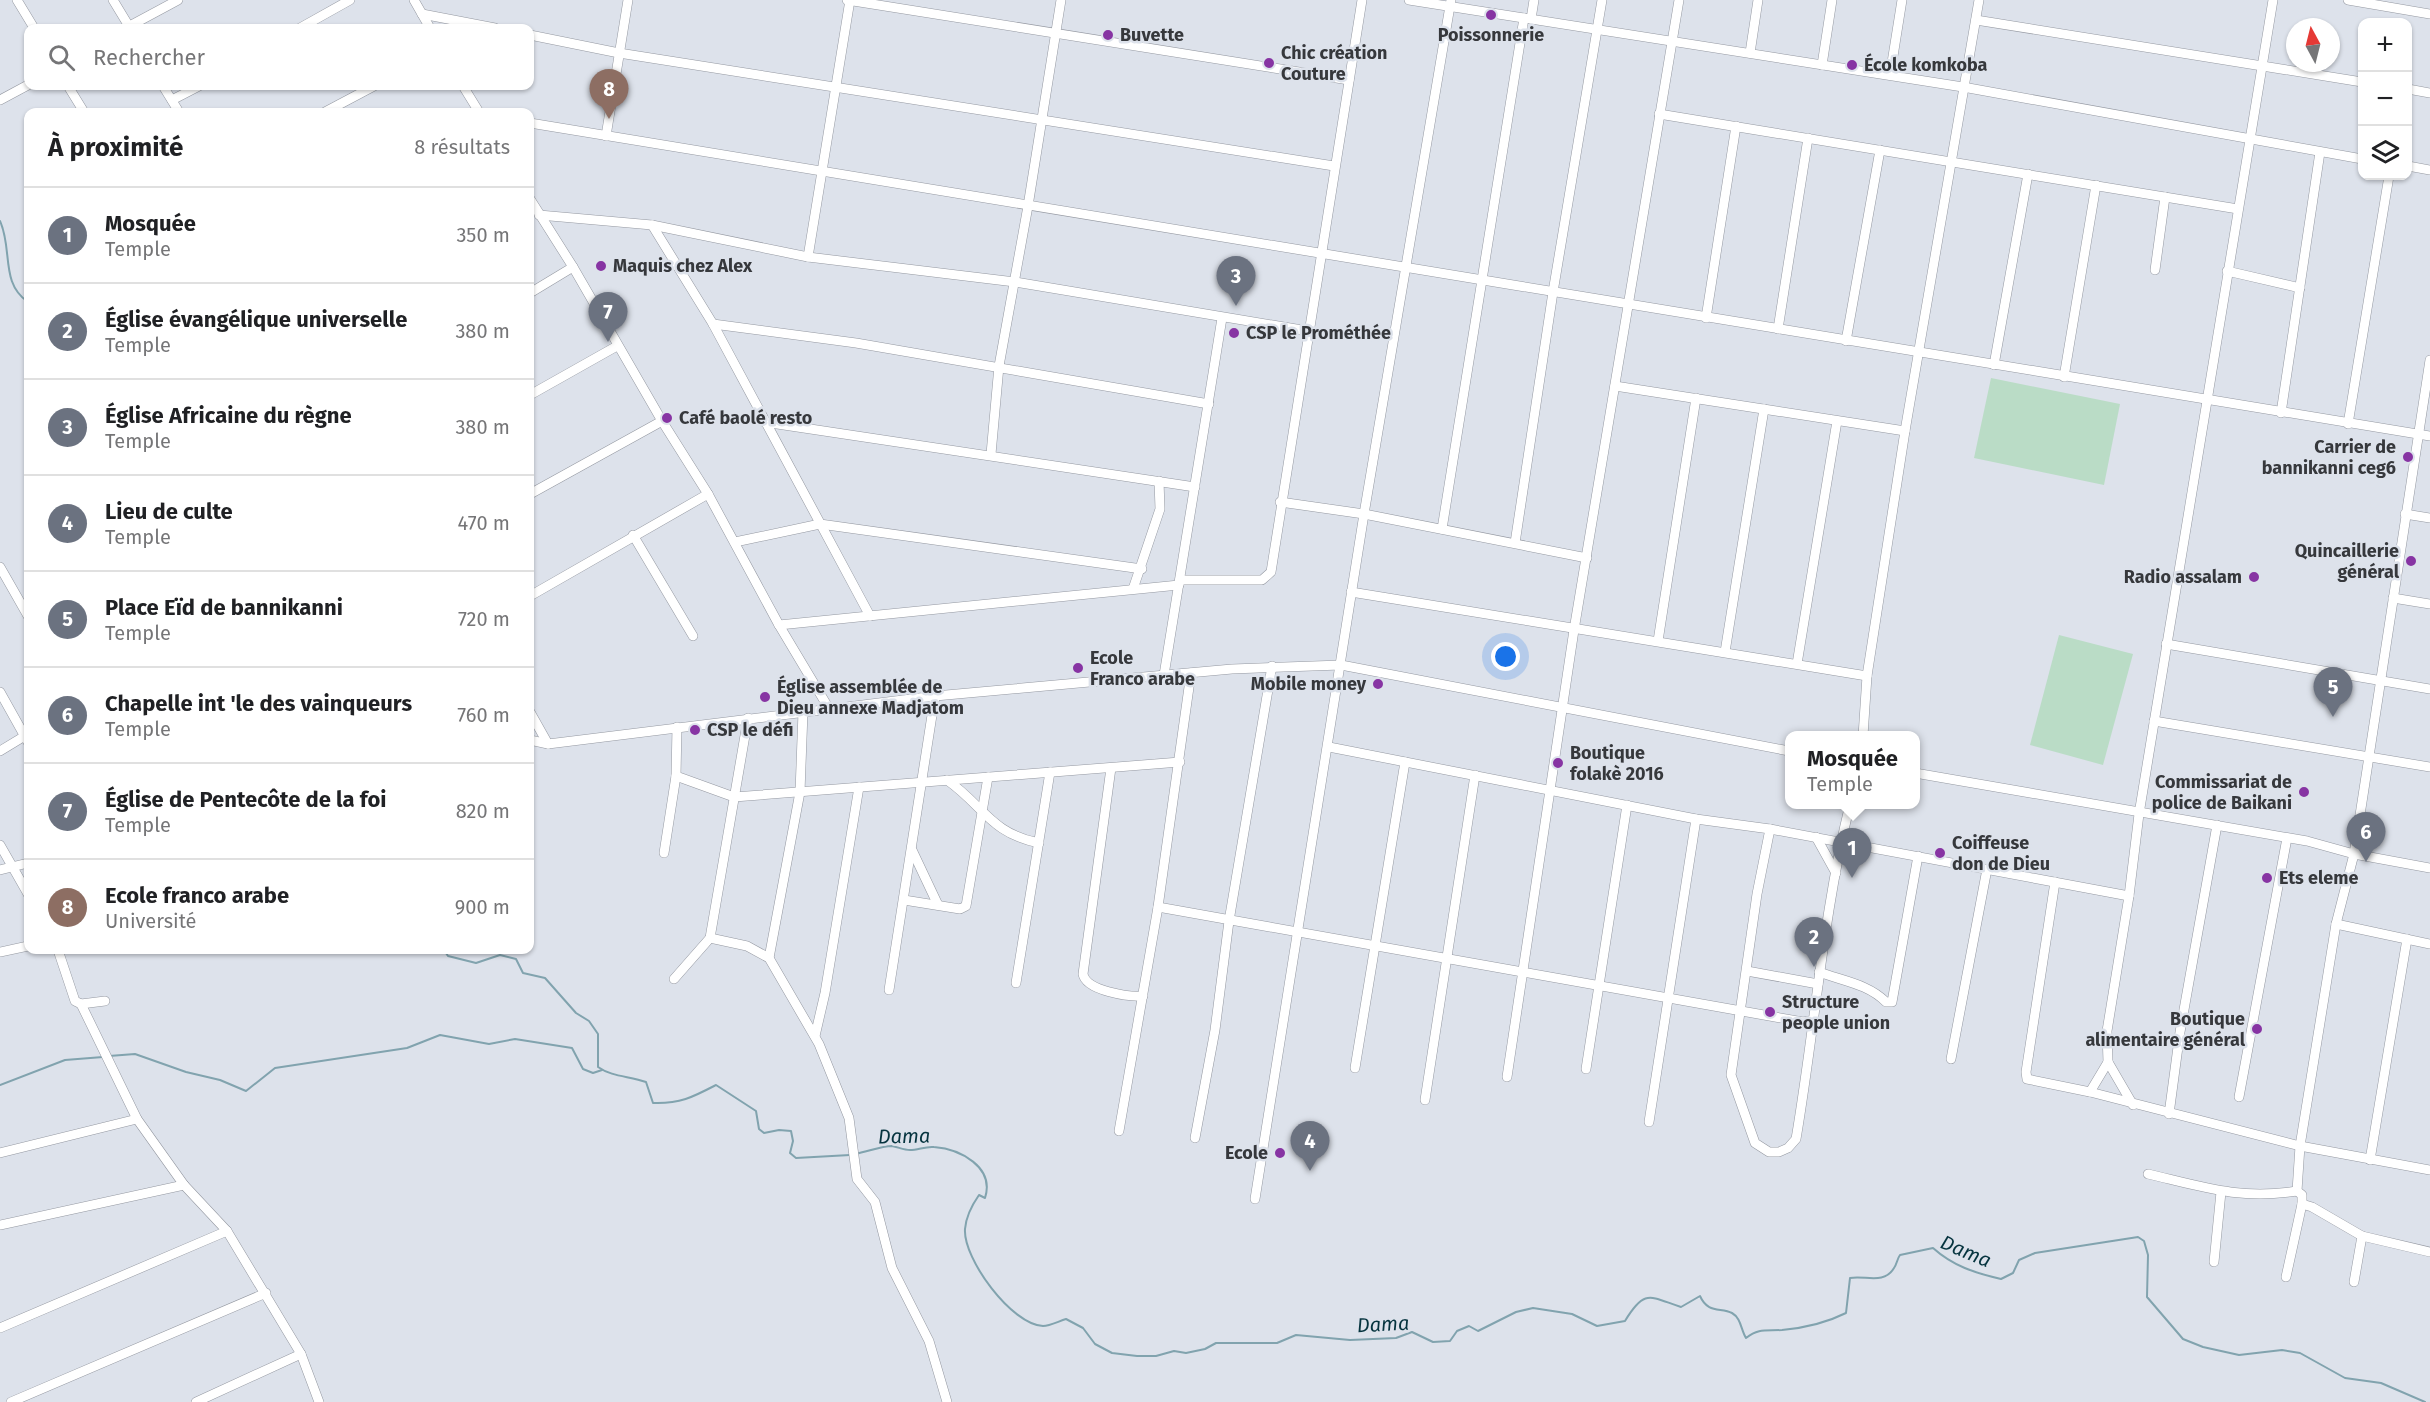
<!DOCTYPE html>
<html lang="fr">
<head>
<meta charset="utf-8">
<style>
  body { margin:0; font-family:"Fira Sans",sans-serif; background:#f6f6f6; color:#202124 }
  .controls { position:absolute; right:18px; top:18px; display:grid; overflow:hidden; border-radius:12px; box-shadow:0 2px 4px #0004 }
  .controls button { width:54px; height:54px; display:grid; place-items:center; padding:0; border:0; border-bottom:2px solid #e0e0e0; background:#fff; color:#202124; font:30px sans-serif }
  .compass { position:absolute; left:2286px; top:18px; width:54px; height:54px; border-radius:50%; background:#fff; box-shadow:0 2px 4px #0004; rotate:353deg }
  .you { position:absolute; left:1506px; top:657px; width:21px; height:21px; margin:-15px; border:4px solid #fff; border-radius:50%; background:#1a73e8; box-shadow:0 0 0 9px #1a73e833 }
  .badge { display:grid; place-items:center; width:39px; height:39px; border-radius:50%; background:#8734a3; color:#fff; font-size:20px; font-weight:700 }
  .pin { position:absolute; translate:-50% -50px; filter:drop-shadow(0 2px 3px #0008) }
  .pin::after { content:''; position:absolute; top:32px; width:21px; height:18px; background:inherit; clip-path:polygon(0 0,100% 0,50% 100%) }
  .popup { position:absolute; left:1785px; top:731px; width:135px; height:78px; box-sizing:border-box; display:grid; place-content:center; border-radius:12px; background:#fff; filter:drop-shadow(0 2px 4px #0005); font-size:20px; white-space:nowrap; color:#757577 }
  .popup b { font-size:22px; color:#202124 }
  .popup::after { content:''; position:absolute; left:50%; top:100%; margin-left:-12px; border:12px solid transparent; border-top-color:#fff }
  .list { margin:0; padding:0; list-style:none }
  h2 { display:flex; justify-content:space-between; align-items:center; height:78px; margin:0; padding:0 24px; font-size:26px }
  h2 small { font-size:20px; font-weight:400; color:#757577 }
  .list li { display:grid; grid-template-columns:39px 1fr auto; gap:18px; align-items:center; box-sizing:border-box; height:96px; padding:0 24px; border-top:2px solid #e0e0e0 }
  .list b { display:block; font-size:22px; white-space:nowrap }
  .list p { margin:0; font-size:20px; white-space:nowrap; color:#757577 }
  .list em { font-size:20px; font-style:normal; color:#757577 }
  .icon { flex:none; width:33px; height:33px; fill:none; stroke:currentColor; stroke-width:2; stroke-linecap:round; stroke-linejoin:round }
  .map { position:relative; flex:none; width:2430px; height:1402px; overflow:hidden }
  .search { position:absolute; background:#fff; box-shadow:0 2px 4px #0004; left:24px; top:24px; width:510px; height:66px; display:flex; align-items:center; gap:15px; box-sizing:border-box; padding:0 21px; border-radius:12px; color:#757577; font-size:22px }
  .panel { position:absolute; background:#fff; box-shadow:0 2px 4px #0004; left:24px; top:108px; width:510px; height:846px; border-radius:12px }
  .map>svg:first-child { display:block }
  .green { fill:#badcc6 }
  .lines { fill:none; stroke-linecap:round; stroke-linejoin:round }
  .stream { stroke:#81a3ae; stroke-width:2 }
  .minor-casing { stroke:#9498a1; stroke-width:10 }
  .minor { stroke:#fff; stroke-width:9 }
  .poi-dot { fill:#8734a3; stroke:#dde2eb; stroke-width:2 }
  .labels { text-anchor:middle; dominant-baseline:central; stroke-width:5; stroke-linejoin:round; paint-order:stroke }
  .poi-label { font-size:18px; font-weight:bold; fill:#36383c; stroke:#dde2eb; text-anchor:start }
  .water-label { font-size:20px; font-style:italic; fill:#06343f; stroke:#dde2eb }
</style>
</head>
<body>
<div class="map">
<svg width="2430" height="1402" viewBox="0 0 2430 1402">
  <rect width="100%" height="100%" fill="#dde2eb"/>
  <g class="green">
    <polygon points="1991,378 2120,404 2104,485 1974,458"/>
    <polygon points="2059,635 2133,654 2103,765 2030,745"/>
  </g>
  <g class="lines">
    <g class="stream">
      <path d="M0,221C13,250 0,283 28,302"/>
      <path d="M444,950L448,956L476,963L500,955L516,959L523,973L545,978L576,1013L589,1021L598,1034V1067C612,1077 630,1076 646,1082L653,1103C680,1104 693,1097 716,1085L756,1111L759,1129L764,1133L779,1130L791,1131L793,1141L790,1153L796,1158L850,1155"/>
      <polyline points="109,1056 135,1054 186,1072 220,1080 246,1091 275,1068 407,1048 440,1035 489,1044 515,1039 572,1048 583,1069 593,1073 602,1070"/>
      <polyline points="0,1085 65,1060 103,1057"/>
      <path d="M855,1154C867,1152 881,1146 892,1146C898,1147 904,1150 910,1150C918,1150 926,1146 934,1147C960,1149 995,1167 985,1198L979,1195C972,1205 966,1217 965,1229C963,1259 1012,1325 1043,1326C1050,1326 1059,1321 1066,1319L1083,1328L1095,1344L1112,1353L1137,1356H1156L1174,1351L1186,1353L1205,1349L1216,1343H1277L1296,1335L1350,1340L1396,1338L1412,1332L1433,1342L1450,1341L1457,1331L1469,1326L1478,1331L1516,1312L1533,1308L1572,1314L1597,1326L1625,1321C1645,1288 1650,1297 1681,1307L1700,1296C1708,1314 1721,1307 1732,1313C1741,1318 1741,1330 1746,1338C1759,1328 1766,1331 1782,1330C1804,1328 1826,1323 1846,1313L1850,1278C1865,1275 1884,1285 1894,1268C1897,1264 1897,1259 1900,1255L1933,1248C1953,1266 1975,1273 2001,1279L2013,1273L2019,1260L2035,1253L2138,1237L2144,1241L2148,1255L2147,1297L2183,1339L2203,1347L2239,1355L2282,1350L2300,1353L2345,1378L2381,1383L2425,1402"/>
    </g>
    <defs>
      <g id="minor">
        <polyline points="17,0 34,28"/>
        <polyline points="113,0 130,28"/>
        <polyline points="414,0 430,28"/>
        <polyline points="847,0 1349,80"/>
        <polyline points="1409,0 1963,87 2362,159"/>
        <polyline points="2348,0 2430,14"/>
        <polyline points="422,14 495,28"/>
        <polyline points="1531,19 1534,0"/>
        <polyline points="1976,20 2362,82"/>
        <polyline points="126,28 178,0"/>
        <polyline points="300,28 350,0"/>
        <polyline points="530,35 619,53 1334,166"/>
        <polyline points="1750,53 1758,0"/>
        <polyline points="1822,65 1832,0"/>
        <polyline points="1890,75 1902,0"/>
        <polyline points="68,86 84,112"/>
        <polyline points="163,86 179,112"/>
        <polyline points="463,86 479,112"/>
        <polyline points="2408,89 2430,93"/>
        <polyline points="0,100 28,85"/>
        <polyline points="172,100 199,86"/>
        <polyline points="325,112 374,86"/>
        <polyline points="1659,114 2238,209"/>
        <polyline points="530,123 2430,436"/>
        <polyline points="606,136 628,0"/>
        <polyline points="2408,166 2430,170"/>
        <polyline points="530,199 573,267 662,421 708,494 779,625 828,707"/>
        <polyline points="539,215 652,225 808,257 1015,282 1308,331"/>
        <polyline points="652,225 713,324 870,616"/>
        <polyline points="808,257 850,0"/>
        <polyline points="2155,270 2165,197"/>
        <polyline points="2227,271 2300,288"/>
        <polyline points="530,293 573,267"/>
        <polyline points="1706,318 1736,126"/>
        <polyline points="713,324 856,343 1209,404"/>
        <polyline points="1778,329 1808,138"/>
        <polyline points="1846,341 1880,150"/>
        <polyline points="1994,365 2028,174"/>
        <polyline points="2064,377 2096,185"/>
        <polyline points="1615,386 1905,431"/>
        <polyline points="530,395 617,346"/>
        <polyline points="2281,413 2320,152"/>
        <polyline points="764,422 1195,487"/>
        <polyline points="2348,424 2389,176"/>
        <polyline points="991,454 999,366 1028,206 1061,0"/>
        <polyline points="530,494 662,421"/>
        <polyline points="1280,502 1364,514 1587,558"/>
        <polyline points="2405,514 2430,518"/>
        <polyline points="1442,529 1524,18"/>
        <polyline points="633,535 693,636"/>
        <polyline points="735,542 820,524 1142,569"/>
        <polyline points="1515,543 1553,292 1602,0"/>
        <polyline points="0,567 28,616"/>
        <polyline points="1180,580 1262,580 1271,572 1362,0"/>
        <polyline points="1133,589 1160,509 1159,481"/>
        <polyline points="1351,592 1867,676"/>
        <polyline points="530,596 708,494"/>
        <polyline points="2393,598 2430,604"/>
        <polyline points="779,625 1179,585"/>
        <polyline points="1658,641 1696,398"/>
        <polyline points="2166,644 2430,689"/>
        <polyline points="1725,652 1764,409"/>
        <polyline points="1797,664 1837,421"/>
        <polyline points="1164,675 1222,318"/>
        <polyline points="0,692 28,742"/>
        <polyline points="530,712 548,744"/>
        <polyline points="2154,721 2430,767"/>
        <polyline points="1863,736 1867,676 1905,431 1979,0"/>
        <polyline points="530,740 548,744 935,696 1232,669 1341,665 1789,751"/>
        <polyline points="1329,747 1696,819 1770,829 2129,896"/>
        <polyline points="0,751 28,734"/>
        <path d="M1111,768L1083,974C1086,991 1129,997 1143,996"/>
        <polyline points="1915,773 2307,841 2354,854 2430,868"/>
        <polyline points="676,776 734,797 1180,762"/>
        <path d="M947,780C984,806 990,833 1039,843"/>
        <path d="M1770,829L1757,894L1731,1075L1755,1143L1769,1152H1779L1788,1148L1796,1139C1815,1027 1823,914 1850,804"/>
        <polyline points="1816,837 1836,873"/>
        <polyline points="0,845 28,894"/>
        <polyline points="912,850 938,905"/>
        <polyline points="664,853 676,776 677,727"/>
        <polyline points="0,870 28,863"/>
        <polyline points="2055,882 2026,1072 2027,1079 2090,1092 2300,1146 2430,1170"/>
        <polyline points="904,900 960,909 966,906 988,777"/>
        <polyline points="1158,907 1803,1022 1815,1020"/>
        <polyline points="2336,924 2430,944"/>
        <polyline points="710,938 747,946 769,958 819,1044 849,1118 857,1179 875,1202 892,1268 929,1341 947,1402"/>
        <polyline points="58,950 75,1001 81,1004 105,1001"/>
        <polyline points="0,952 28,946"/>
        <polyline points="769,958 800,792 803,712"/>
        <polyline points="1747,971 1818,984"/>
        <path d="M1819,972C1843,981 1868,984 1886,1002H1892L1918,856"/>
        <polyline points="674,979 710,938 748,718"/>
        <polyline points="1016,983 1050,772"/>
        <polyline points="889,990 935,696"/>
        <polyline points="81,1004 137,1119 184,1185 227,1231 301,1354 319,1402"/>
        <polyline points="815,1036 825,993 859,787"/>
        <polyline points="1951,1059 1987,869"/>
        <polyline points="2108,1062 2133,1105"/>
        <polyline points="1355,1068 1405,762"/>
        <polyline points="1586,1069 1627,805"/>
        <polyline points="1507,1077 1574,630 1679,0"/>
        <polyline points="2090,1092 2108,1062 2107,1031 2129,896 2139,814 2273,0"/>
        <polyline points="2239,1097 2287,838"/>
        <polyline points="1425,1100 1475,775"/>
        <polyline points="2169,1114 2180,1032 2217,825"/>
        <polyline points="1649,1122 1696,819"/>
        <polyline points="1119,1131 1158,907 1191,673"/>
        <polyline points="1195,1138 1215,1030 1229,921 1272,666"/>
        <polyline points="0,1153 137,1119"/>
        <polyline points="2370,1160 2407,939"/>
        <path d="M2148,1174C2203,1187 2240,1200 2297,1191"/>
        <polyline points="1255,1199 1364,514 1451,0"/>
        <polyline points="2302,1204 2312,1207 2362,1236 2430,1252"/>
        <polyline points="0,1225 184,1185"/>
        <polyline points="2214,1262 2221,1192"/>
        <polyline points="2286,1277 2302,1204 2302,1195 2297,1191 2300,1146 2336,924 2354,854 2430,360"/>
        <polyline points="2354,1282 2362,1236"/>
        <polyline points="0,1328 227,1231"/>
        <polyline points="11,1402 266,1293"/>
        <polyline points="196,1402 301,1354"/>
      </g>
    </defs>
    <use href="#minor" class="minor-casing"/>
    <use href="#minor" class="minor"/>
  </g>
  <g class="poi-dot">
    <circle cx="1491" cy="15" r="6"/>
    <circle cx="1108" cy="35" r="6"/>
    <circle cx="1269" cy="63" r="6"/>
    <circle cx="1852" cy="65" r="6"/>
    <circle cx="601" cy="266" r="6"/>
    <circle cx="1234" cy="333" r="6"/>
    <circle cx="667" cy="418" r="6"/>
    <circle cx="2408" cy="457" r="6"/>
    <circle cx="2411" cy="561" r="6"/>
    <circle cx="2254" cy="577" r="6"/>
    <circle cx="1078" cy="668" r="6"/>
    <circle cx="1378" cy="684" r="6"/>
    <circle cx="765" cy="697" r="6"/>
    <circle cx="695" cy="730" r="6"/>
    <circle cx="1558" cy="763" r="6"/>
    <circle cx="2304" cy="792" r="6"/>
    <circle cx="1940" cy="853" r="6"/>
    <circle cx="2267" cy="878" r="6"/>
    <circle cx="1770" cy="1012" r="6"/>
    <circle cx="2257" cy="1029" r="6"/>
    <circle cx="1280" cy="1153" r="6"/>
  </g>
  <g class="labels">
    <g class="poi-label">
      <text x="1120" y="35">Buvette</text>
      <text x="1491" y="35" text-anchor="middle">Poissonnerie</text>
      <text x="1281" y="53">Chic création<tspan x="1281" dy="21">Couture</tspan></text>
      <text x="1864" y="65">École komkoba</text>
      <text x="613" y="266">Maquis chez Alex</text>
      <text x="1246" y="333">CSP le Prométhée</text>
      <text x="679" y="418">Café baolé resto</text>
      <text x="2396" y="447" text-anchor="end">Carrier de<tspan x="2396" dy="21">bannikanni ceg6</tspan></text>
      <text x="2399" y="551" text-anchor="end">Quincaillerie<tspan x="2399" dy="21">général</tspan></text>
      <text x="2242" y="577" text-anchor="end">Radio assalam</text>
      <text x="1090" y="658">Ecole<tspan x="1090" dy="21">Franco arabe</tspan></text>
      <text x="1366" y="684" text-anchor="end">Mobile money</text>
      <text x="777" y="687">Église assemblée de<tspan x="777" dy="21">Dieu annexe Madjatom</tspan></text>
      <text x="707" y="730">CSP le défi</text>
      <text x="1570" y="753">Boutique<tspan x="1570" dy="21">folakè 2016</tspan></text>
      <text x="2292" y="782" text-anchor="end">Commissariat de<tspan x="2292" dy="21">police de Baikani</tspan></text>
      <text x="1952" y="843">Coiffeuse<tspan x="1952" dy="21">don de Dieu</tspan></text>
      <text x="2279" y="878">Ets eleme</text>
      <text x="1782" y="1002">Structure<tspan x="1782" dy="21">people union</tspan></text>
      <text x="2245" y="1019" text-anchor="end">Boutique<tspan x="2245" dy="21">alimentaire général</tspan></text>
      <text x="1268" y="1153" text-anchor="end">Ecole</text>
    </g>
    <g class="water-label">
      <text transform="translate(904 1136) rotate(-1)">Dama</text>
      <text transform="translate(1966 1251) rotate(23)">Dama</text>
      <text transform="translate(1383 1324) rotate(-3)">Dama</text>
    </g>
  </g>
</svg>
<div class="controls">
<button>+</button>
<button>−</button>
<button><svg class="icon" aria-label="layers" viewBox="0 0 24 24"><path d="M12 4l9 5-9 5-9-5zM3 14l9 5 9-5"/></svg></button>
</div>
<svg class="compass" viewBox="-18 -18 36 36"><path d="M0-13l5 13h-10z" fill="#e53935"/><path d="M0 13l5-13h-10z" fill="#757577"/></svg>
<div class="you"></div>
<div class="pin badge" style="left:1852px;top:878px;background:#6b7280">1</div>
<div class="popup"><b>Mosquée</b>Temple</div>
<div class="pin badge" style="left:1814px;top:967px;background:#6b7280">2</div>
<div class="pin badge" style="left:1236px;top:306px;background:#6b7280">3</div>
<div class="pin badge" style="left:1310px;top:1171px;background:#6b7280">4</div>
<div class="pin badge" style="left:2333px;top:717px;background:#6b7280">5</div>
<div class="pin badge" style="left:2366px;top:862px;background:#6b7280">6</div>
<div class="pin badge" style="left:608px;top:342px;background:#6b7280">7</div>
<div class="pin badge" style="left:609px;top:119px;background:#8d6e63">8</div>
<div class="search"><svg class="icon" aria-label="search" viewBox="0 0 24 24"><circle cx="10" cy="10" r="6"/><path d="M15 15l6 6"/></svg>Rechercher</div>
<section class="panel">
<h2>À proximité<small>8 résultats</small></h2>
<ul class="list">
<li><span class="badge" style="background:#6b7280">1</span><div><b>Mosquée</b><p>Temple</p></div><em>350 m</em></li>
<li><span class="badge" style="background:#6b7280">2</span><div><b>Église évangélique universelle</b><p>Temple</p></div><em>380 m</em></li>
<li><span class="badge" style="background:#6b7280">3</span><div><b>Église Africaine du règne</b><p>Temple</p></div><em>380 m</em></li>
<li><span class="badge" style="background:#6b7280">4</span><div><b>Lieu de culte</b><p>Temple</p></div><em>470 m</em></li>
<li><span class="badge" style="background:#6b7280">5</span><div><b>Place Eïd de bannikanni</b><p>Temple</p></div><em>720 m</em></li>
<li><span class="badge" style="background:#6b7280">6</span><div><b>Chapelle int 'le des vainqueurs</b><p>Temple</p></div><em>760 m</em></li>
<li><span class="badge" style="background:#6b7280">7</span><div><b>Église de Pentecôte de la foi</b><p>Temple</p></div><em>820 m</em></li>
<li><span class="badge" style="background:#8d6e63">8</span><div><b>Ecole franco arabe</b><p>Université</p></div><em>900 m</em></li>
</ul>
</section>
</div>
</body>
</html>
